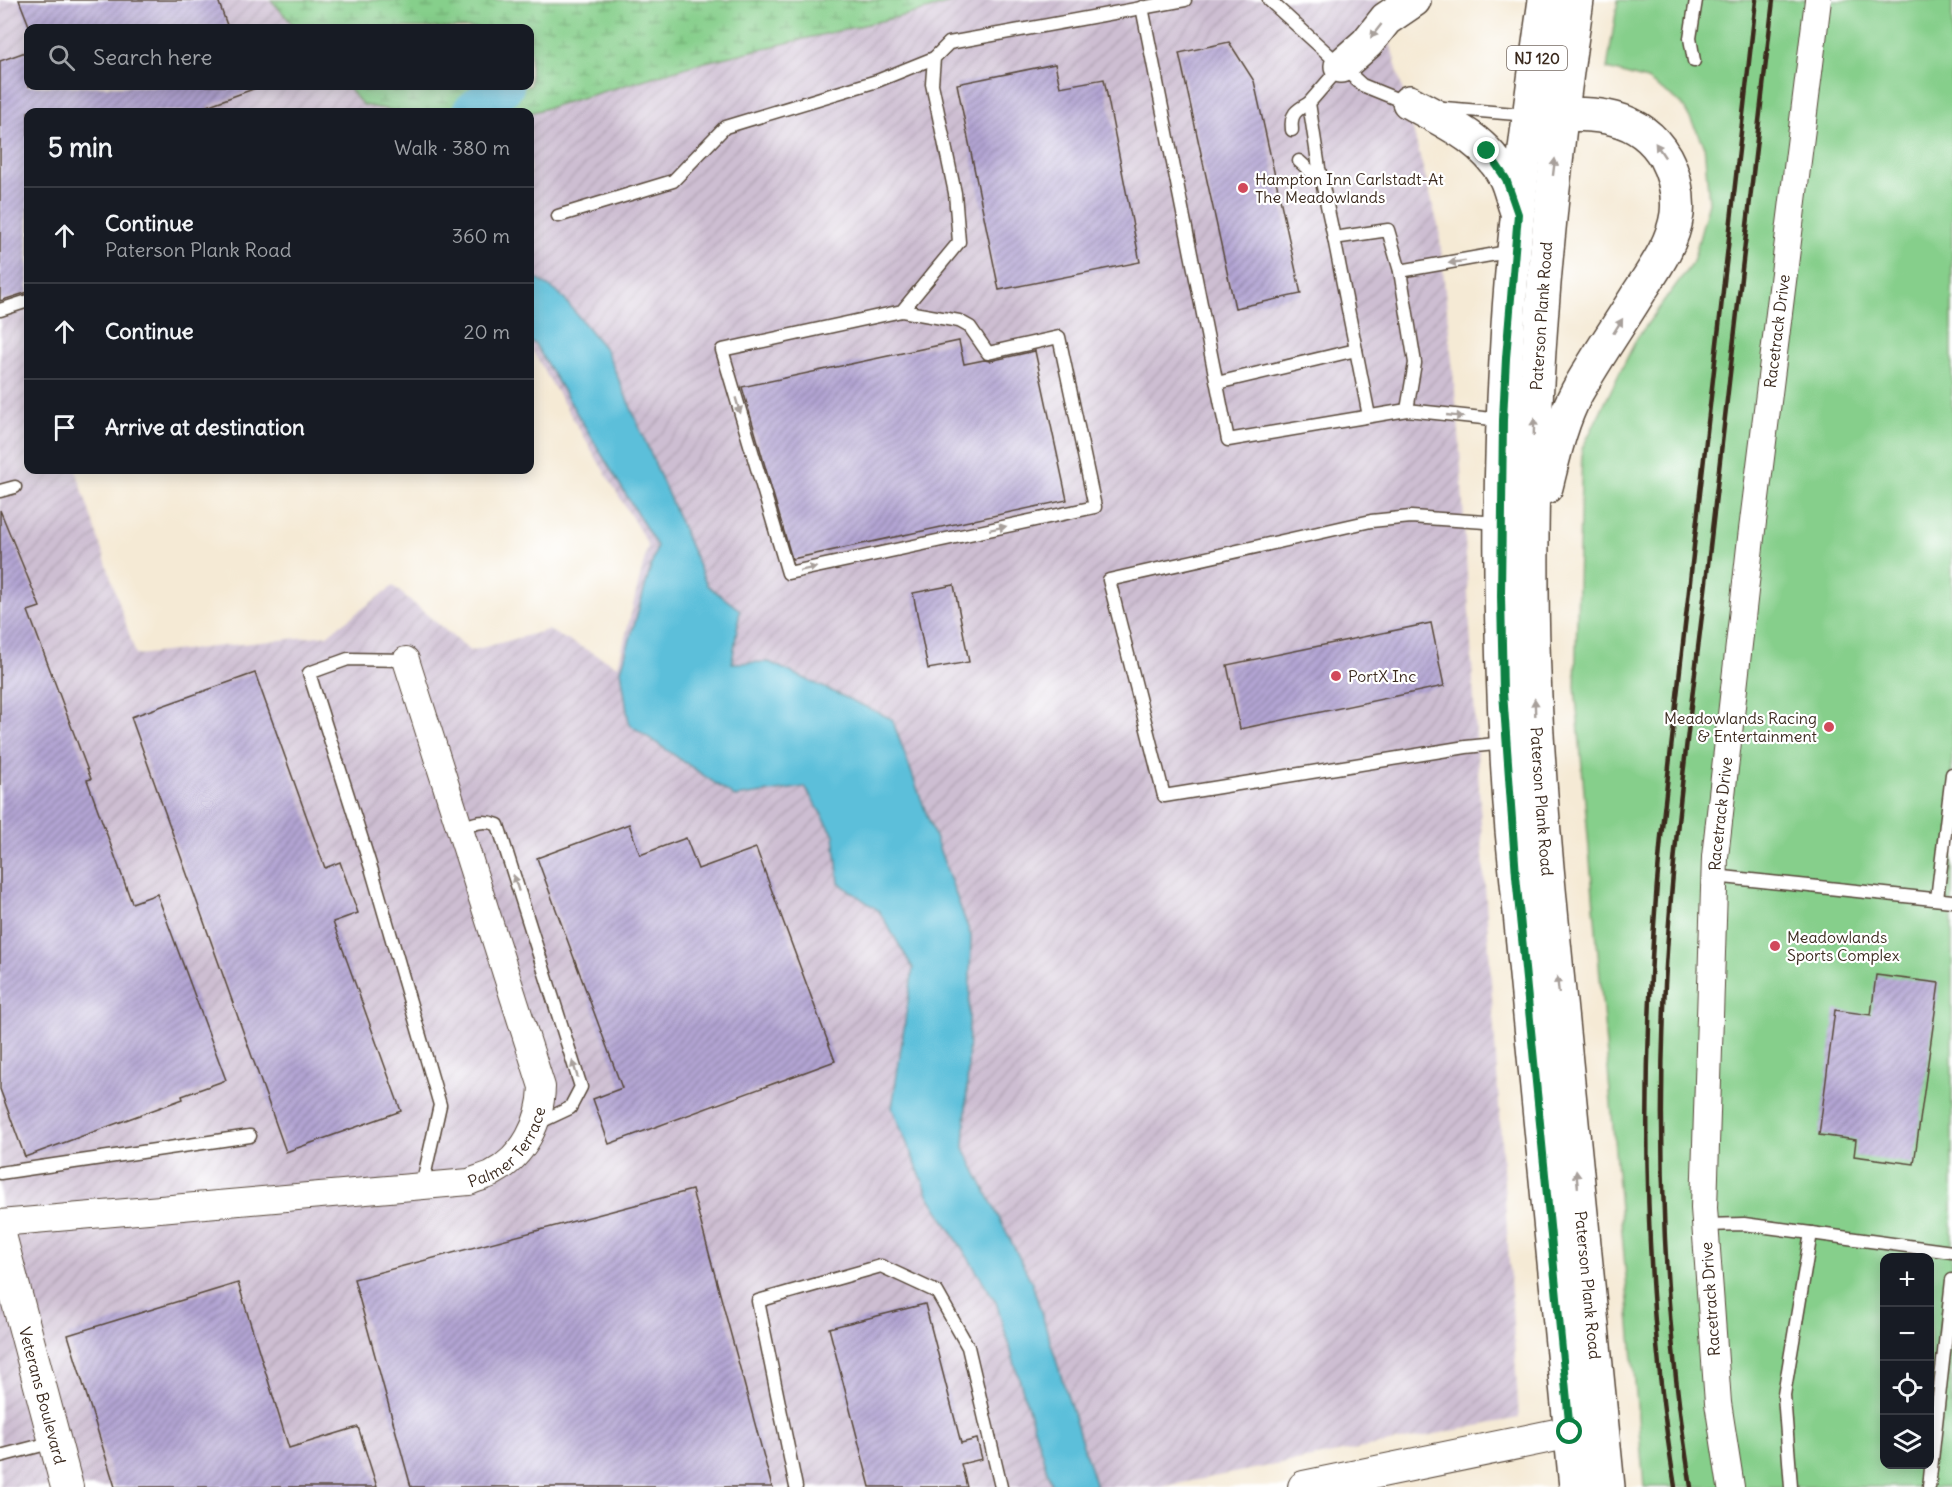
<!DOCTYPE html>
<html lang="en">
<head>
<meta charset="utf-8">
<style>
  body { margin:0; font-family:Delius,sans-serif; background:#20242c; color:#f1f3f6 }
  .controls { position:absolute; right:18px; bottom:18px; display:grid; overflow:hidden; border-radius:12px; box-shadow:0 3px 15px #0003 }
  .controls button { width:54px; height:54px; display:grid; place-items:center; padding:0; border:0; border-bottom:2px solid #363941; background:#171b24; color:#f1f3f6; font:30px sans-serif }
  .stop { position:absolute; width:18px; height:18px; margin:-14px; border:4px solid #0b8043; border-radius:50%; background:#fff }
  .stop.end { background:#0b8043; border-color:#fff; box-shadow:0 2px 6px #0008 }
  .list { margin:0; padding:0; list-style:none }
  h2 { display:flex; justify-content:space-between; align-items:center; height:78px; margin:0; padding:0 24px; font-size:26px }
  h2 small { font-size:20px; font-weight:400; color:#9ea1a6 }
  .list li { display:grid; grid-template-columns:39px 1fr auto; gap:18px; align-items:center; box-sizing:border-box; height:96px; padding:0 24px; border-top:2px solid #363941 }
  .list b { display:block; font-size:22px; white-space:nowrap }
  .list p { margin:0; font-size:20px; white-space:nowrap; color:#9ea1a6 }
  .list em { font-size:20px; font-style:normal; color:#9ea1a6 }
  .icon { flex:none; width:33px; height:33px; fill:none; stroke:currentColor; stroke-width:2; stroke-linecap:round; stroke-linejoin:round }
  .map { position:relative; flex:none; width:1952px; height:1487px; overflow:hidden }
  .search { position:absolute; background:#171b24; box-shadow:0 3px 15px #0003; left:24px; top:24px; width:510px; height:66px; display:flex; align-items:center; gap:15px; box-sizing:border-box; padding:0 21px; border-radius:12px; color:#9ea1a6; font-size:22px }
  .panel { position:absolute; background:#171b24; box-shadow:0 3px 15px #0003; left:24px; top:108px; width:510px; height:366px; border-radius:12px }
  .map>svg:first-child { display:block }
  .industrial { fill:url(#industrial-furrows) }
  .wetland { fill:url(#wetland-marsh); stroke:#607c54; stroke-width:1.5 }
  .pitch { fill:#86cf8b; stroke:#607c54; stroke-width:1.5; fill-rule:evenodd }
  .water { fill:#5cbfda; stroke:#4c747c; stroke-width:1.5 }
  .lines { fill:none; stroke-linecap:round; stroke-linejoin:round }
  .river { stroke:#5cbfda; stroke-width:40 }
  .building { fill:url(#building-hatch) }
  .service-casing { stroke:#574739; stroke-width:15 }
  .minor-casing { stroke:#574739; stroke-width:28 }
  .tertiary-casing { stroke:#574739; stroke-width:34 }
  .primary-casing { stroke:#574739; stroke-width:36 }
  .service { stroke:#fff; stroke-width:12 }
  .minor { stroke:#fff; stroke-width:26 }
  .tertiary { stroke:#fff; stroke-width:32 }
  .primary { stroke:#fff; stroke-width:33 }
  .rail { stroke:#3b2a1e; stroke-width:4.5 }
  .oneway { fill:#a79f9a }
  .route { stroke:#0b8043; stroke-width:8 }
  .poi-dot { fill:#d1495b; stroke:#fff; stroke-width:2 }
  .labels { text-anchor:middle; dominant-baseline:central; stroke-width:4.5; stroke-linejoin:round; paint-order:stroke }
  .shield { fill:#fff; stroke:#766a62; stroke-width:1.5 }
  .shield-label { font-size:15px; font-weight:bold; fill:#3b2a1e }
  .poi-label { font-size:16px; fill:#3b2a1e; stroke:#fff; text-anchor:start }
  .street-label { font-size:16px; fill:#3b2a1e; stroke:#fff }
</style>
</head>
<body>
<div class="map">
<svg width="1952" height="1487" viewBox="0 0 1952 1487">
  <defs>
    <pattern id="industrial-furrows" width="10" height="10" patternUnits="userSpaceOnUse" patternTransform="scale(1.5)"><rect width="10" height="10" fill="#cdbed2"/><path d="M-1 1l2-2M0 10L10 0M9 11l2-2" fill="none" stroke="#b1a3b4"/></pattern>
    <pattern id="wetland-marsh" width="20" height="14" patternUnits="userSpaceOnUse" patternTransform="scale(1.5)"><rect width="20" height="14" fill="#86cf8b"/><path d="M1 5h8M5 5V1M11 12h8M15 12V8" fill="none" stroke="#6fa871"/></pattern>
    <pattern id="building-hatch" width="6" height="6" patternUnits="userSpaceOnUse" patternTransform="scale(1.5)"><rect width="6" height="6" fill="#b2a4d3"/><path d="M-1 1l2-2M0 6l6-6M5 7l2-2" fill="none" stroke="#9286ab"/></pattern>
  </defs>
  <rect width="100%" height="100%" fill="#fff"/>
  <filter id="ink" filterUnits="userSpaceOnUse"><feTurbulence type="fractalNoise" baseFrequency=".0167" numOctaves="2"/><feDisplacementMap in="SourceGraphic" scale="12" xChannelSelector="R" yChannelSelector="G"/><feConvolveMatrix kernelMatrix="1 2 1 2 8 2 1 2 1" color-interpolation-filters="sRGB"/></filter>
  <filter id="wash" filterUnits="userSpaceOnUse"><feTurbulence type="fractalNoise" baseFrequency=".008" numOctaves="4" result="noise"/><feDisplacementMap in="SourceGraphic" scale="24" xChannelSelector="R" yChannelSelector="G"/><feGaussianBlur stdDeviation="1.35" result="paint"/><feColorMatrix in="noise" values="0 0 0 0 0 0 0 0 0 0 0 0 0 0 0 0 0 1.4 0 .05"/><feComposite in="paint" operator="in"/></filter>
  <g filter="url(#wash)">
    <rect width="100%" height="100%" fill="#f5ead5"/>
    <g class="industrial">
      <polygon points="0,0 271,0 296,28 28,28 28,86 346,86 364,105 400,112 28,112 28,470 76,470 136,655 327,635 393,586 470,651 548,630 618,666 648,545 530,347 530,342 535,344 657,546 621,670 735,797 805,787 834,835 839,883 879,911 913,968 892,1108 929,1196 996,1302 1052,1487 0,1487"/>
      <polygon points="960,0 1379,0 1439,229 1459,432 1481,823 1519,1418 1161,1487 1096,1487 1032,1283 964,1148 968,1067 971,936 892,719 769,662 731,663 739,610 707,585 606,350 560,294 530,274 530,113 697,64 919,12"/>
    </g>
    <polygon class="wetland" points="271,0 960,0 919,12 697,64 530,113 400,112 363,105 346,86 530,86 530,28 296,28"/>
    <path class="pitch" d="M1618,0H1952V1487H1644L1575,686L1582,449L1637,338L1693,262L1709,202L1704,144L1682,104L1647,80L1607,69ZM1884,1258H1930V1464H1884Z"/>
    <polygon class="water" points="530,274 560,294 606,350 707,585 740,610 732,663 769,662 892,719 971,936 968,1067 964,1148 1032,1283 1096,1487 1052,1487 996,1302 929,1196 892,1108 913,968 879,911 839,883 834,835 805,787 735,797 629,724 621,670 657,546 535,344 530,342"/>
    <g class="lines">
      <polyline class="river" points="472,112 504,86"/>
    </g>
    <g id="blocks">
      <g class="building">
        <polygon points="19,0 218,0 228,28 30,28"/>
        <polygon points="1229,42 1254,81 1301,294 1235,308 1179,53"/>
        <polygon points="28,51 28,86 256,86 256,88 207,106 210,112 28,112 28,292 0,301 0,61"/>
        <polygon points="1055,64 1060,87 1104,79 1140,262 999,290 957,84"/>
        <polygon points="959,341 964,364 984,360 990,361 1035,351 1067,500 792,559 742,387"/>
        <polygon points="0,510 40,607 28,611 91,779 87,780 132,903 157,894 226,1080 182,1096 183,1099 25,1157 0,1089"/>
        <polygon points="954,585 969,662 928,669 913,593"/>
        <polygon points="1431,623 1444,686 1240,729 1227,665"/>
        <polygon points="255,673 325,868 340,862 358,913 333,922 401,1111 286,1152 131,717"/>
        <polygon points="629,824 640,855 686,838 698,869 756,848 835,1061 609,1144 593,1099 622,1088 537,858"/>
        <polygon points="1876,975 1939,983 1914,1164 1854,1156 1856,1140 1819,1135 1835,1010 1871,1015"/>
        <polygon points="692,1190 772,1487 411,1487 354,1279"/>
        <polygon points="238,1283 289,1448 358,1427 377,1487 115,1487 68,1335"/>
        <polygon points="925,1304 961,1443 977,1439 982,1459 961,1464 967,1487 870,1487 829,1328"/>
      </g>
    </g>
  </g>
  <g filter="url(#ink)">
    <use href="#blocks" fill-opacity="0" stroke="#574739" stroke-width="1.5"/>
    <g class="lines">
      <defs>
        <g id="service">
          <polyline points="1269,0 1362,85 1394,98 1409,102"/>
          <polyline points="1142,7 1228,440 1407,410 1502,420"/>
          <polyline points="1694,61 1690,38 1696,0"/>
          <polyline points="1341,66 1309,103 1319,168 1334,238 1388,230 1400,271 1415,363 1407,410"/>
          <polyline points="1444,108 1528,115"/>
          <path d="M1292,130C1290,114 1296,110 1309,103"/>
          <polyline points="1299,161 1322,182"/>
          <polyline points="558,216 673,181 725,127 877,81 934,58"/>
          <polyline points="1334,238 1369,416"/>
          <polyline points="1400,271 1513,251"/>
          <polyline points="0,310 28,301"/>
          <polyline points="902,311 959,321 970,327 988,353 1059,337 1095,507 788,573 722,350 902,311 959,242 955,193 932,84 934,58 949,43 1185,0"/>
          <polyline points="1217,383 1356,350"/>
          <polyline points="0,491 15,487"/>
          <polyline points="1500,523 1411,517 1371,521 1109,580 1164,796 1466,747 1505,743"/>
          <polyline points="406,660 348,659 309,673 372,871 440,1105 422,1186"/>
          <path d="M460,829C474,823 484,819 498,825L581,1087L570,1108L538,1123"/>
          <polyline points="1714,876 1952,901"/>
          <polyline points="1937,899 1952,774"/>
          <polyline points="0,1173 250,1136"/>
          <polyline points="1705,1225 1744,1224 1952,1252"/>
          <polyline points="0,1456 54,1442"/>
          <polyline points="796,1487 758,1301 881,1266 937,1292 968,1347 1001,1487"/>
          <polyline points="1791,1487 1784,1395 1811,1233"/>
          <polyline points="1929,1487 1952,1280"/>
        </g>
        <g id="minor">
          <path id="s1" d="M0,1223L469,1182C476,1179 484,1177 491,1174C524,1157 541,1122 542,1087L406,660"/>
          <path id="s2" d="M1731,1487L1718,1403L1704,1208L1715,857L1751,538L1818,0"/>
        </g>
        <g id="tertiary">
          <path id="s3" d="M0,1235L67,1487"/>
          <polyline points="1304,1487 1595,1427"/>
        </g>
        <g id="primary">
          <path d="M1545,0C1528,120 1512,239 1506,360C1497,517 1500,674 1512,831L1576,1487"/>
          <path id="s4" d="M1577,0C1548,197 1530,391 1532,590C1533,738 1548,885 1563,1032C1578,1183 1593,1335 1608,1487"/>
          <polyline points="1341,66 1367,43 1386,19 1414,0"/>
          <path d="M1409,102C1446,122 1485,139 1505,177C1510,187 1512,198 1516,209"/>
          <path d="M1539,115C1587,114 1637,109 1665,157C1674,174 1679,195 1677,214C1673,243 1655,268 1640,291C1619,325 1596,358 1577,392C1561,422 1554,455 1546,487"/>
        </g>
      </defs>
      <use href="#service" class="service-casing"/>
      <use href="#minor" class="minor-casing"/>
      <use href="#tertiary" class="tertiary-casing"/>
      <use href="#primary" class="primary-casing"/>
      <use href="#service" class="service"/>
      <use href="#minor" class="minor"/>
      <use href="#tertiary" class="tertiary"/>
      <use href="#primary" class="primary"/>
      <g class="rail">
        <path d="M1675,1487C1640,1273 1641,1053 1661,837L1756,0"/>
        <path d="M1691,1487C1664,1325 1657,1149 1665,985C1672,850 1690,716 1706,582C1728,388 1751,194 1773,0"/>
      </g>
    </g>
    <defs><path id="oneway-solid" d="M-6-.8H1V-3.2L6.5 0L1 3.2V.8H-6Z" transform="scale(1.5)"/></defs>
    <g class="oneway">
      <use href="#oneway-solid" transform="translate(1376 31) rotate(128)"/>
      <use href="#oneway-solid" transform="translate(1660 150) rotate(-124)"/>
      <use href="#oneway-solid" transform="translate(1554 167) rotate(-83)"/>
      <use href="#oneway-solid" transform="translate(1457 262) rotate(171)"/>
      <use href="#oneway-solid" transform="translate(1618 326) rotate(-58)"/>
      <use href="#oneway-solid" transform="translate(738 406) rotate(74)"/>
      <use href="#oneway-solid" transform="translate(1455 416) rotate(6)"/>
      <use href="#oneway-solid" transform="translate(1534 427) rotate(-88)"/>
      <use href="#oneway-solid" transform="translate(998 528) rotate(-12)"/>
      <use href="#oneway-solid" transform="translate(808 569) rotate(-12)"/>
      <use href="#oneway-solid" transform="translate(1535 707) rotate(-92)"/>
      <use href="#oneway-solid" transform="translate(516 883) rotate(-108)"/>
      <use href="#oneway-solid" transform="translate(1558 985) rotate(-96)"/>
      <use href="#oneway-solid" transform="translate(575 1069) rotate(-108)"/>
      <use href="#oneway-solid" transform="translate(1577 1179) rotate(-96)"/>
    </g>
  </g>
  <g class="lines" filter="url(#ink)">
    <polyline class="route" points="1487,151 1506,179 1518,214 1506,358 1503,420 1501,596 1503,692 1516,876 1570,1432"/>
  </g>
  <g class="poi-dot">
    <circle cx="1243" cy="188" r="6"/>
    <circle cx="1336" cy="676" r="6"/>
    <circle cx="1829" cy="727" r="6"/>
    <circle cx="1775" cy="946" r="6"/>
  </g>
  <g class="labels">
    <rect class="shield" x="1507" y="46" width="60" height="24" rx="4.5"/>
    <g class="shield-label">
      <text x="1537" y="58">NJ 120</text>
    </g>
    <g class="poi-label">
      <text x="1255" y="179">Hampton Inn Carlstadt-At<tspan x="1255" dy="18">The Meadowlands</tspan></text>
      <text x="1348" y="676">PortX Inc</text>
      <text x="1817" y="718" text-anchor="end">Meadowlands Racing<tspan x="1817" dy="18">&amp; Entertainment</tspan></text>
      <text x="1787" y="937">Meadowlands<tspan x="1787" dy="18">Sports Complex</tspan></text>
    </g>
    <g class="street-label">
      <text transform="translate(1541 316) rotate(-86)">Paterson Plank Road</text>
      <text stroke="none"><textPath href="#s2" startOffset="1161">Racetrack Drive</textPath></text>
      <text stroke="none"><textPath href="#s4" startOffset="804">Paterson Plank Road</textPath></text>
      <text stroke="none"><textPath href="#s2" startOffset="675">Racetrack Drive</textPath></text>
      <text stroke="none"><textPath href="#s1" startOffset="525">Palmer Terrace</textPath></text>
      <text stroke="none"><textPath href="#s4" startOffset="1290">Paterson Plank Road</textPath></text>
      <text transform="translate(1710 1299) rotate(-94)">Racetrack Drive</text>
      <text stroke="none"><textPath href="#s3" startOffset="166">Veterans Boulevard</textPath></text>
    </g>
  </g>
</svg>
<div class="controls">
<button>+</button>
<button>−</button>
<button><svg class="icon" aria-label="locate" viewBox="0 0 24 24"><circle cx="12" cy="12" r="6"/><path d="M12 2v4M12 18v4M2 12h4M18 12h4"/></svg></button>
<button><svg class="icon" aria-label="layers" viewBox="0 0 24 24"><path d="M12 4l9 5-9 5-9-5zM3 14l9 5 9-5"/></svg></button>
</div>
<div class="stop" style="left:1570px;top:1432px"></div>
<div class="stop end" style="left:1487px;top:151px"></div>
<div class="search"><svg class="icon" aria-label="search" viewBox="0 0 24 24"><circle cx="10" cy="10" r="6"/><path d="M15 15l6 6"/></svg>Search here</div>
<section class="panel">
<h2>5 min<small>Walk · 380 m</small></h2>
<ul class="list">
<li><svg class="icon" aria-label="ahead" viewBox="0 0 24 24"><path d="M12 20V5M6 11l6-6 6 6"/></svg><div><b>Continue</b><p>Paterson Plank Road</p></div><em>360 m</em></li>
<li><svg class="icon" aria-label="ahead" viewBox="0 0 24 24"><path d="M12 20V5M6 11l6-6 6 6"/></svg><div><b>Continue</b></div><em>20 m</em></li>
<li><svg class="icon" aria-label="arrive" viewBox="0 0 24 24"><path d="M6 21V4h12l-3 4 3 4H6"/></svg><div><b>Arrive at destination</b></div></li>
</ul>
</section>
</div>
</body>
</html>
